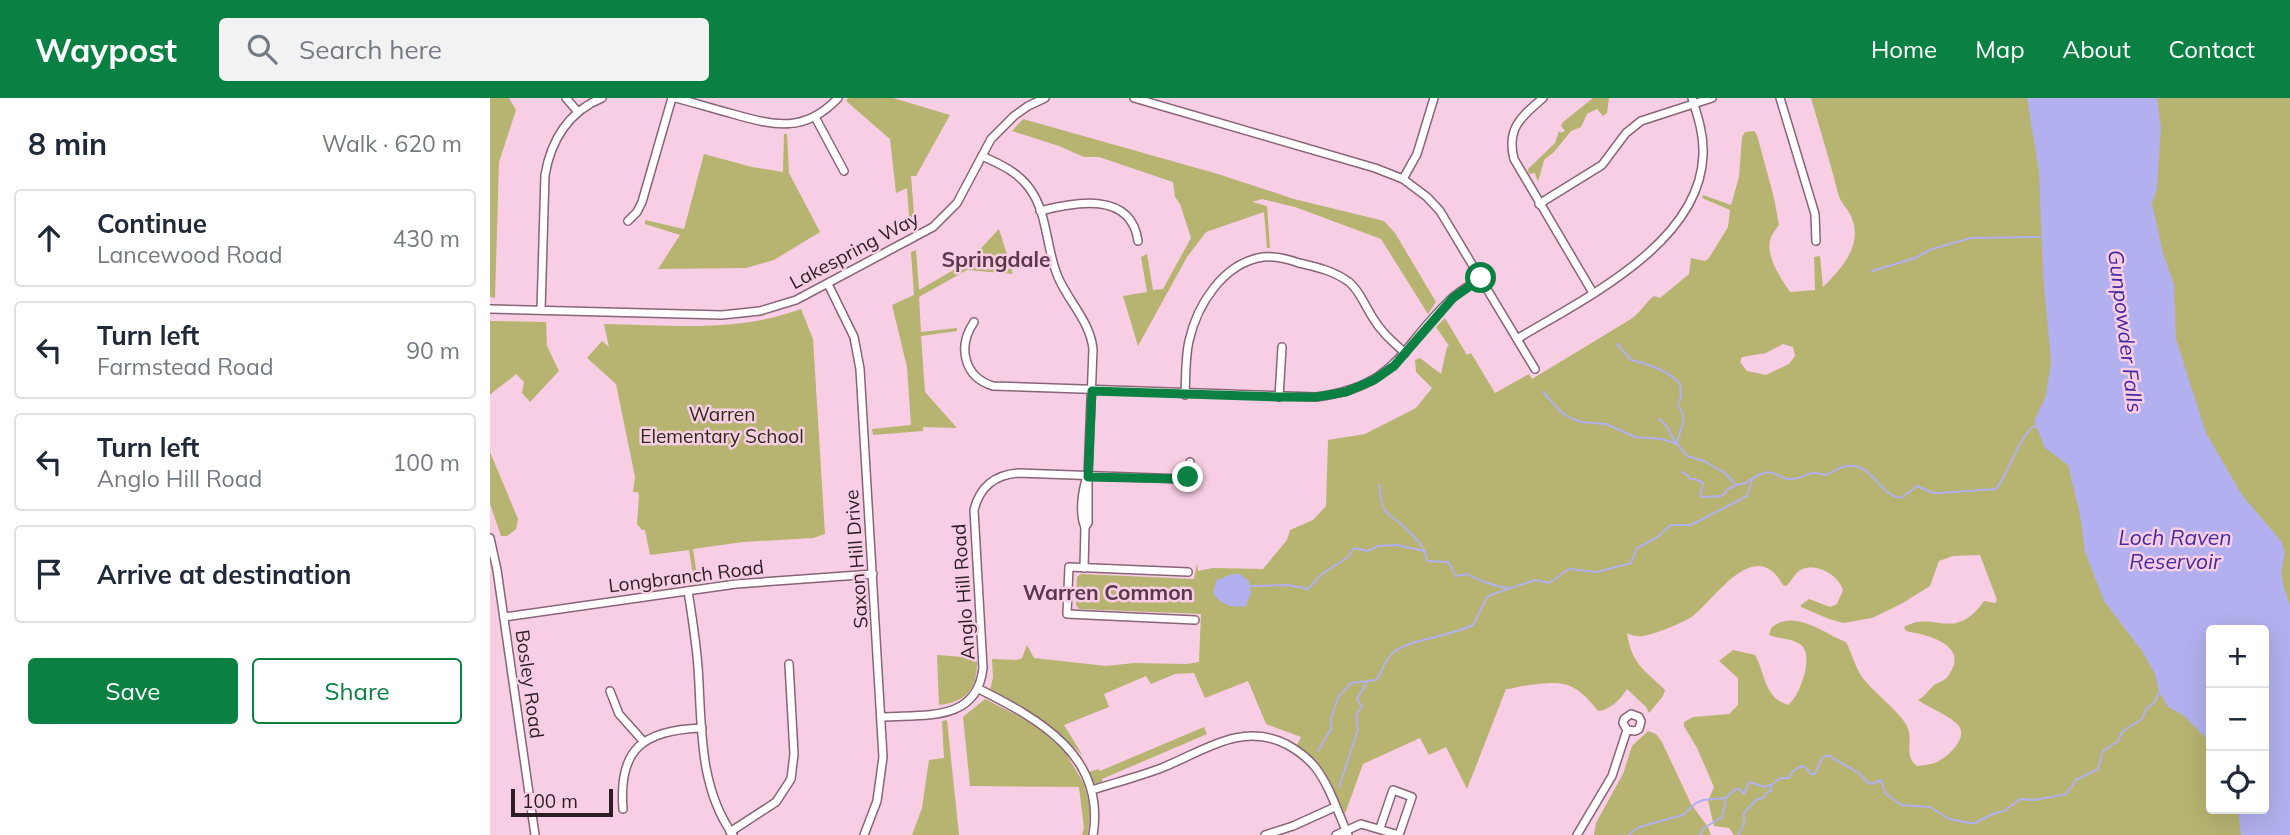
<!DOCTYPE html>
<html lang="en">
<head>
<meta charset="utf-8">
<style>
  body { margin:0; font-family:Mulish,sans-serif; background:#f2f2f3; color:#1f2937 }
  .controls { position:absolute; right:21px; bottom:21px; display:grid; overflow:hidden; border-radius:7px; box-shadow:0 7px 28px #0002 }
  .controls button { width:63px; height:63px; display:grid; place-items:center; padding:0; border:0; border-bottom:2px solid #e0e1e3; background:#fff; color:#1f2937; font:35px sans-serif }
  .scale { position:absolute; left:21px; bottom:18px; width:102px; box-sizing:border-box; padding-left:7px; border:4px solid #2c1d25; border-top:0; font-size:19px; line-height:24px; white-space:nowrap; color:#2c1d25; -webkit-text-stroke:5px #f8cee4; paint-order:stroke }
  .stop { position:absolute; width:21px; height:21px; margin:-16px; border:5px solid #0b8043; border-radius:50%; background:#fff }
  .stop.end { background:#0b8043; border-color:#fff; box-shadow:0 2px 7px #0008 }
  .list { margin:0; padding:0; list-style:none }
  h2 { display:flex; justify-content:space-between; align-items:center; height:91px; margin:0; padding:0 28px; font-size:30px }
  h2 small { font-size:23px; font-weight:400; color:#747a83 }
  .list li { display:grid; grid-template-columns:46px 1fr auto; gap:21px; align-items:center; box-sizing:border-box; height:98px; margin:0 14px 14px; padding:0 14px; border:2px solid #e0e1e3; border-radius:7px }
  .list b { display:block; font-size:26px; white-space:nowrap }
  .list p { margin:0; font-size:23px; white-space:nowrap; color:#747a83 }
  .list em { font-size:23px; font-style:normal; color:#747a83 }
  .actions { display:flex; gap:14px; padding:21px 28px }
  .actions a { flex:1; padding:16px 0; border:2px solid #0b8043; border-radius:7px; text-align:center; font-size:24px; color:#0b8043 }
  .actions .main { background:#0b8043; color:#fff }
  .icon { flex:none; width:38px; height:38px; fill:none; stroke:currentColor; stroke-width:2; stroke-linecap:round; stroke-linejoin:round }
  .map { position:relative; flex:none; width:1800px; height:737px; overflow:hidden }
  header { display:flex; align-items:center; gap:42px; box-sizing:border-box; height:98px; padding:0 35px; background:#0b8043; color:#fff }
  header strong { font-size:33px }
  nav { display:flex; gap:38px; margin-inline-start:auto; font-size:24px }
  .search { width:490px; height:63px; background:#f2f2f3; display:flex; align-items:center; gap:18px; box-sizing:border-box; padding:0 24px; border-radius:7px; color:#747a83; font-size:26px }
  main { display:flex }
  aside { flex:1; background:#fff }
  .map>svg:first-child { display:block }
  .green { fill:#b7b371; fill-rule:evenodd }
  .water { fill:#b2b0ee }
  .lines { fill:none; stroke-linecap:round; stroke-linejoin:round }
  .stream { stroke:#b2b0ee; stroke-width:2 }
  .street-casing { stroke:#886477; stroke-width:10 }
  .street { stroke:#fff; stroke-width:7 }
  .route { stroke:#0b8043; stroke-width:9 }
  .labels { text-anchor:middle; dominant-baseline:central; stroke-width:5; stroke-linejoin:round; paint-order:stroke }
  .street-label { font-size:19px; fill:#2c1d25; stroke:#f8cee4 }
  .park-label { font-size:19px; fill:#2c2b15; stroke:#f8cee4 }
  .neighbourhood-label { font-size:21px; font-weight:bold; fill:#5a394b; stroke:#f8cee4 }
  .water-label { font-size:21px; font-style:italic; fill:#44299e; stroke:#f8cee4 }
</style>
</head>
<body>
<header>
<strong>Waypost</strong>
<div class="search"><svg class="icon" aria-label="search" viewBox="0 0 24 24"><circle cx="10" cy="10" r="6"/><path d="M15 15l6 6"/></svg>Search here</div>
<nav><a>Home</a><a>Map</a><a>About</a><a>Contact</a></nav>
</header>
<main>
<aside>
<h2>8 min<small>Walk · 620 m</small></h2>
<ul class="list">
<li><svg class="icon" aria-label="ahead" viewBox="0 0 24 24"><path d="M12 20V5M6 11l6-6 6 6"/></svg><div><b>Continue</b><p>Lancewood Road</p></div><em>430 m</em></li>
<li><svg class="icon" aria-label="left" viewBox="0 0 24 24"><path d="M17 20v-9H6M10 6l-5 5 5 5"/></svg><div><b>Turn left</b><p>Farmstead Road</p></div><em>90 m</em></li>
<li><svg class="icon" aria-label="left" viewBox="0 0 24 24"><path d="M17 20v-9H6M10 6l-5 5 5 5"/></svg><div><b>Turn left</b><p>Anglo Hill Road</p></div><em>100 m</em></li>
<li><svg class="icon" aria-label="arrive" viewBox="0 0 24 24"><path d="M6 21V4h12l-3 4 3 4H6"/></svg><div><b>Arrive at destination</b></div></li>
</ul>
<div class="actions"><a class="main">Save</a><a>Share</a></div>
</aside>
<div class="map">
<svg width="1800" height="737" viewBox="0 0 1800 737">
  <rect width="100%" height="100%" fill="#f8cee4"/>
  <g class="green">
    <polygon points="0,0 19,0 26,12 9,64 5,200 0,199"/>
    <polygon points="358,0 403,0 460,17 426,78 421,78 425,128 420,131 417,90 406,95 400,41 356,3"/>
    <polygon points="1103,0 1119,0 1117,15 1113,18 1107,11 1097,16 1091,29 1081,33 1064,54 1054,62 1048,84 1045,75 1039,76 1038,71 1065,45 1069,33 1071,35 1075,33 1071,28 1073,24"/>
    <path d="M1321,0H1800V737H1244L1239,730L1224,728L1218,703L1224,689L1207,650L1194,628V624L1203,619L1239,616L1248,607V580L1229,563L1243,552L1265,557C1276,576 1273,599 1298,607C1309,600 1325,557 1311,547C1302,540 1289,541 1279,537L1281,530C1304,510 1333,535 1356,544C1362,555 1365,569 1372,579C1384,595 1409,613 1417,628C1424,642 1413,658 1427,668C1434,667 1442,667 1449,663C1460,657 1481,637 1466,625C1456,616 1440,610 1428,602C1436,598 1438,592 1444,587C1449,584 1455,583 1458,578C1481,547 1438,537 1416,533L1414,529C1443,511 1464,546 1494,503L1505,505L1507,502L1490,457L1463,458L1449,463L1440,488L1411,506L1382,520L1353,525L1339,521L1311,509V507L1319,501L1340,509L1347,506L1353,492C1349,477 1327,465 1312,471C1305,474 1302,483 1296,488L1293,487C1265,437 1226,500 1203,518C1195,524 1163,537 1153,538C1147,539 1141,537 1137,535C1142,567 1154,571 1175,592L1173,598L1159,615L1156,609L1137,591C1131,601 1120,612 1108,613C1082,580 1071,583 1032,588C1026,589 1022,591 1016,591L977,691L956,649L939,657L930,640L873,666L855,716C840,685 833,669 807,647L811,639L776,626L758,583L715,600L704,575L685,576L661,586L656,578L614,596L619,609L574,627L593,658C564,629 536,610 500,591L503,580L502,561L527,562L532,560L537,547L544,560L616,568L644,565L697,566L709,564L711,516L589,511L586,507L587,479L591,476L704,481L707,465L708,473L723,470L773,471L797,442L800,432L823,422L836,408L838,342L875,336L926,310L942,290L926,274L925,262L930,260L951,276L957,249L959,248L946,229L955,220L977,257L981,255L1005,295L1039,276L1042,281L1141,221C1151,214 1155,205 1164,198L1170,200L1199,176L1201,160L1215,163L1219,160L1238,129L1240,112L1212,100L1213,97L1241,107L1249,79L1252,39L1255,34L1264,33L1267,37L1284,100L1289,127C1287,130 1284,133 1282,137C1273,155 1290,179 1300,194L1325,192L1324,159L1330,158L1333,189C1351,171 1374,147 1361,118C1357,110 1350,104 1348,95C1340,63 1330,32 1321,0ZM1293,246L1303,249L1305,258L1299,266L1276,277L1257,273L1250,264L1252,259L1276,255ZM1721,532H1774V711H1721Z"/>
    <polygon points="533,21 728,76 804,101 894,123 905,135 946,204 938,216 891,141 805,109 772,101 762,104 777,108 780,150 777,150 774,114 716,134 697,159 648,248 633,198 657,194 651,159 657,156 663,192 673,191 701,140 690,106 685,99 683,84 609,59 594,59 569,48 522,33"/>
    <polygon points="294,36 297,36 299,75 330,134 284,162 256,170 168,171 190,137 155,126 155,122 194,131 214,56 262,69 293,74"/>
    <polygon points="509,131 523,176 477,172 429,199 431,234 467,230 467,233 431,238 435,294 467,330 433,329 433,333 383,337 382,331 421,327 417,269 402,207 424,197 421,154 426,152 429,192 479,163"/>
    <path d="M311,211L323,241L335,436L323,440L253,444L203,451L208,484H204L199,452L160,457L155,432H152L147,426L149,398L148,394H143L145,379L126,286L97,260L112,243L119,249L114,226C182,227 246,235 311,211Z"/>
    <path d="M0,223L56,224L57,248L69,273L40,304L32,295L34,284L26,276C17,284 8,289 0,297Z"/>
    <polygon points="0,354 28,421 26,431 17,438 11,438 0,406"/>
    <path d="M447,557L487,560C488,589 478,604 449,607Z"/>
    <polygon points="495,601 548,628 575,654 594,686 600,709 598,737 592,737 594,730 589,689 480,688 473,619"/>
    <polygon points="457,622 469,737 422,737 432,710 439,662 454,660 452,623"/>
    <polygon points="714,629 717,636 612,681 612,684 605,687 599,674 608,671 610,673"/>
    <polygon points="1158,633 1166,636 1172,644 1201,706 1218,729 1221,737 1104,737 1106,725 1133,676 1142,648"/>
  </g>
  <g class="water">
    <polygon points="1537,0 1667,0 1671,29 1667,90 1662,106 1673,155 1684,187 1686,241 1716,335 1752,397 1791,443 1795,455 1791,475 1794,490 1800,507 1800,737 1751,737 1748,711 1774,711 1774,532 1721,532 1721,645 1693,617 1678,609 1669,594 1665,576 1652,553 1614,503 1595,454 1590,417 1578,367 1555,350 1544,323 1556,298 1561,263 1553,177 1549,74"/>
    <path d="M742,476H750L759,483L761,495L756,508C744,511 728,506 723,494L727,482Z"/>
  </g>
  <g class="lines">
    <g class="stream">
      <polyline points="1382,173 1425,160 1442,151 1481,140 1550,139"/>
      <path d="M1127,246L1141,262C1157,265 1179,273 1190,286L1191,298L1188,308C1199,322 1190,330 1187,345"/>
      <polyline points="1053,294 1072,315 1081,320 1091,324 1116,326 1145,339 1172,341 1187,346 1197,358 1214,363 1235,375 1246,387 1256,385 1261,381"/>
      <polyline points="1169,321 1175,326 1186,345"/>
      <polyline points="1192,374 1199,378 1200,381 1205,381 1213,385 1210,396 1212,399 1232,398 1238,391 1246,387"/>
      <path d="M889,387C890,394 891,404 893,409C896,417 904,420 910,425C920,435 936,447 937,463L958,464L966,478L978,476C987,482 1009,490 1021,490"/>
      <polyline points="761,488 798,487 818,491 832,476 858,459 864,450 877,453 888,448 907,447 934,453"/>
      <path d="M828,653L841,631V620L849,598L861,585L886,582C893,573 894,562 904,554C921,541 961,538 983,527L997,499L1003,496L1045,482L1059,485L1079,471L1107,474L1141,465L1147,450L1166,440L1181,427H1201L1257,398L1263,380C1286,366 1285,382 1302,381C1317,381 1314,371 1336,377C1342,375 1346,371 1352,369C1384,361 1386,397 1411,400L1427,388L1443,395H1450L1506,391C1517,377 1532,333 1545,328"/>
      <polyline points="849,689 868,631 866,617 872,609 867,601 877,584"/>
      <polyline points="1138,737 1149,729 1193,717 1206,705 1213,702 1235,700"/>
      <polyline points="1210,737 1214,730 1232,719 1236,700 1244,692 1249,691 1254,696 1259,684 1275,689 1280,687"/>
      <polyline points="1248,737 1254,726 1254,715 1267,701 1273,700 1276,695 1281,693 1281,687 1290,680 1299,680 1302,674 1311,668 1315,669 1321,676 1325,676 1332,660 1337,657 1369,675 1377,684 1382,686 1391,682 1395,695 1411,707 1440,709 1459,721 1480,725 1485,725 1505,715 1514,713 1530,701 1545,702 1576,696 1586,682 1608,671 1613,653 1628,643 1633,633 1652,621 1656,611 1664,605 1669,594"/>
    </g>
    <defs>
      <g id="street">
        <polyline points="76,0 88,14"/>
        <path d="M186,0C205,5 224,11 243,16C285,28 315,35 348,0"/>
        <polyline points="644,0 885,70 913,81 937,99 950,113 1045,271"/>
        <path d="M1053,0C1032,18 1016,30 1024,61L1103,195"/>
        <polyline points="1290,0 1325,116 1326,143"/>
        <polyline points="325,19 354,73"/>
        <path d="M492,58C510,66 528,74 540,91C558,116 556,151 568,179C578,203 600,223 603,251L598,379V425L595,429"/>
        <polyline points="913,81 927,56 944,0"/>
        <polyline points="1049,106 1112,67 1136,35 1151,23 1222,0"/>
        <path d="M550,113C585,104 641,93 648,143"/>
        <polyline points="138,123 147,114 152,104 182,0"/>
        <polyline points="338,186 364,239 370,271 393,659 387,703 374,737"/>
        <polyline points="0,211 232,217 270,213 306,202 443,129 467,105 501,41 524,18 538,8 555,0"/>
        <path d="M51,212L55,77C61,42 79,13 112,0"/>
        <path d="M484,224C467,249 474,279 503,288L826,299C908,288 909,251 960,202C969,193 981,187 991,180"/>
        <path d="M1027,241C1093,201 1210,146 1213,57C1214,37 1208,19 1202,0"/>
        <path d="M695,297C696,279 695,260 699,243C707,207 733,165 773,159C785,158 798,161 809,165C827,169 844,173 859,184C870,193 875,208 883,220C891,234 903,244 915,255"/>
        <polyline points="789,299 792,249"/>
        <polyline points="0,440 7,472 45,737"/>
        <path d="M594,470L595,429C589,416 592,393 597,379"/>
        <polyline points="698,474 579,469 577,516 705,522"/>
        <path d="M198,493C202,518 206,543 208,569C212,626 208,688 243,737"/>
        <polyline points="14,519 246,486 383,476"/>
        <path d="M489,591C549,621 616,658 603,737"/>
        <polyline points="120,593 129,616 154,644"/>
        <path d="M392,619C434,616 487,625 493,570L484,412C490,388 505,377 528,375L694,381L699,376L700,364"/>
        <path d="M602,692C624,685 647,679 669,671C711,655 750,623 796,646C807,652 817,659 825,669C840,688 848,715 858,737"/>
        <path d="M133,711C128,650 154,632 212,630"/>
        <polyline points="240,734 286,704 301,681 304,656 299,566"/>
        <polyline points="775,737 803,728 845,709"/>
        <polyline points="846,737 871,726 909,737 922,699 903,692 890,730"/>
        <polyline points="1087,737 1122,678 1137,632 1133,625 1134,621 1141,616 1149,619 1151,623 1149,631 1145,633 1137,632"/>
      </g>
    </defs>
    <use href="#street" class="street-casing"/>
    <use href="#street" class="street"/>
  </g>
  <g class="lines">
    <polyline class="route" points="698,379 694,381 598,379 602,293 789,299 826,299 856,294 884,282 904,268 963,200 991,180"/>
  </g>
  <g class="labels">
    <g class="street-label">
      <text transform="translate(364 152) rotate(-28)">Lakespring Way</text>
      <text transform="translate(366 461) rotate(-94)">Saxon Hill Drive</text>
      <text transform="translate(196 478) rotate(-7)">Longbranch Road</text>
      <text transform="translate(473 494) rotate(-94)">Anglo Hill Road</text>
      <text transform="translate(40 586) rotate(82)">Bosley Road</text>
    </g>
    <g class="park-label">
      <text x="232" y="316">Warren<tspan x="232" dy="22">Elementary School</tspan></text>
    </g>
    <g class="neighbourhood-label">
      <text x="506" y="161">Springdale</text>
      <text x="618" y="494">Warren Common</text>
    </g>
    <g class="water-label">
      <text transform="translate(1636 233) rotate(83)">Gunpowder Falls</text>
      <text x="1685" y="439">Loch Raven<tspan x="1685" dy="24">Reservoir</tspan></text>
    </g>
  </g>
</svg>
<div class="controls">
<button>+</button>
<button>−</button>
<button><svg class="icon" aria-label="locate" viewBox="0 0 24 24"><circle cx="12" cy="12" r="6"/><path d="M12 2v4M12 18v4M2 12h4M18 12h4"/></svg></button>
</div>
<div class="scale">100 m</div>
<div class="stop" style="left:991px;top:180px"></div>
<div class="stop end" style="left:698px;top:379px"></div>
</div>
</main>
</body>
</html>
